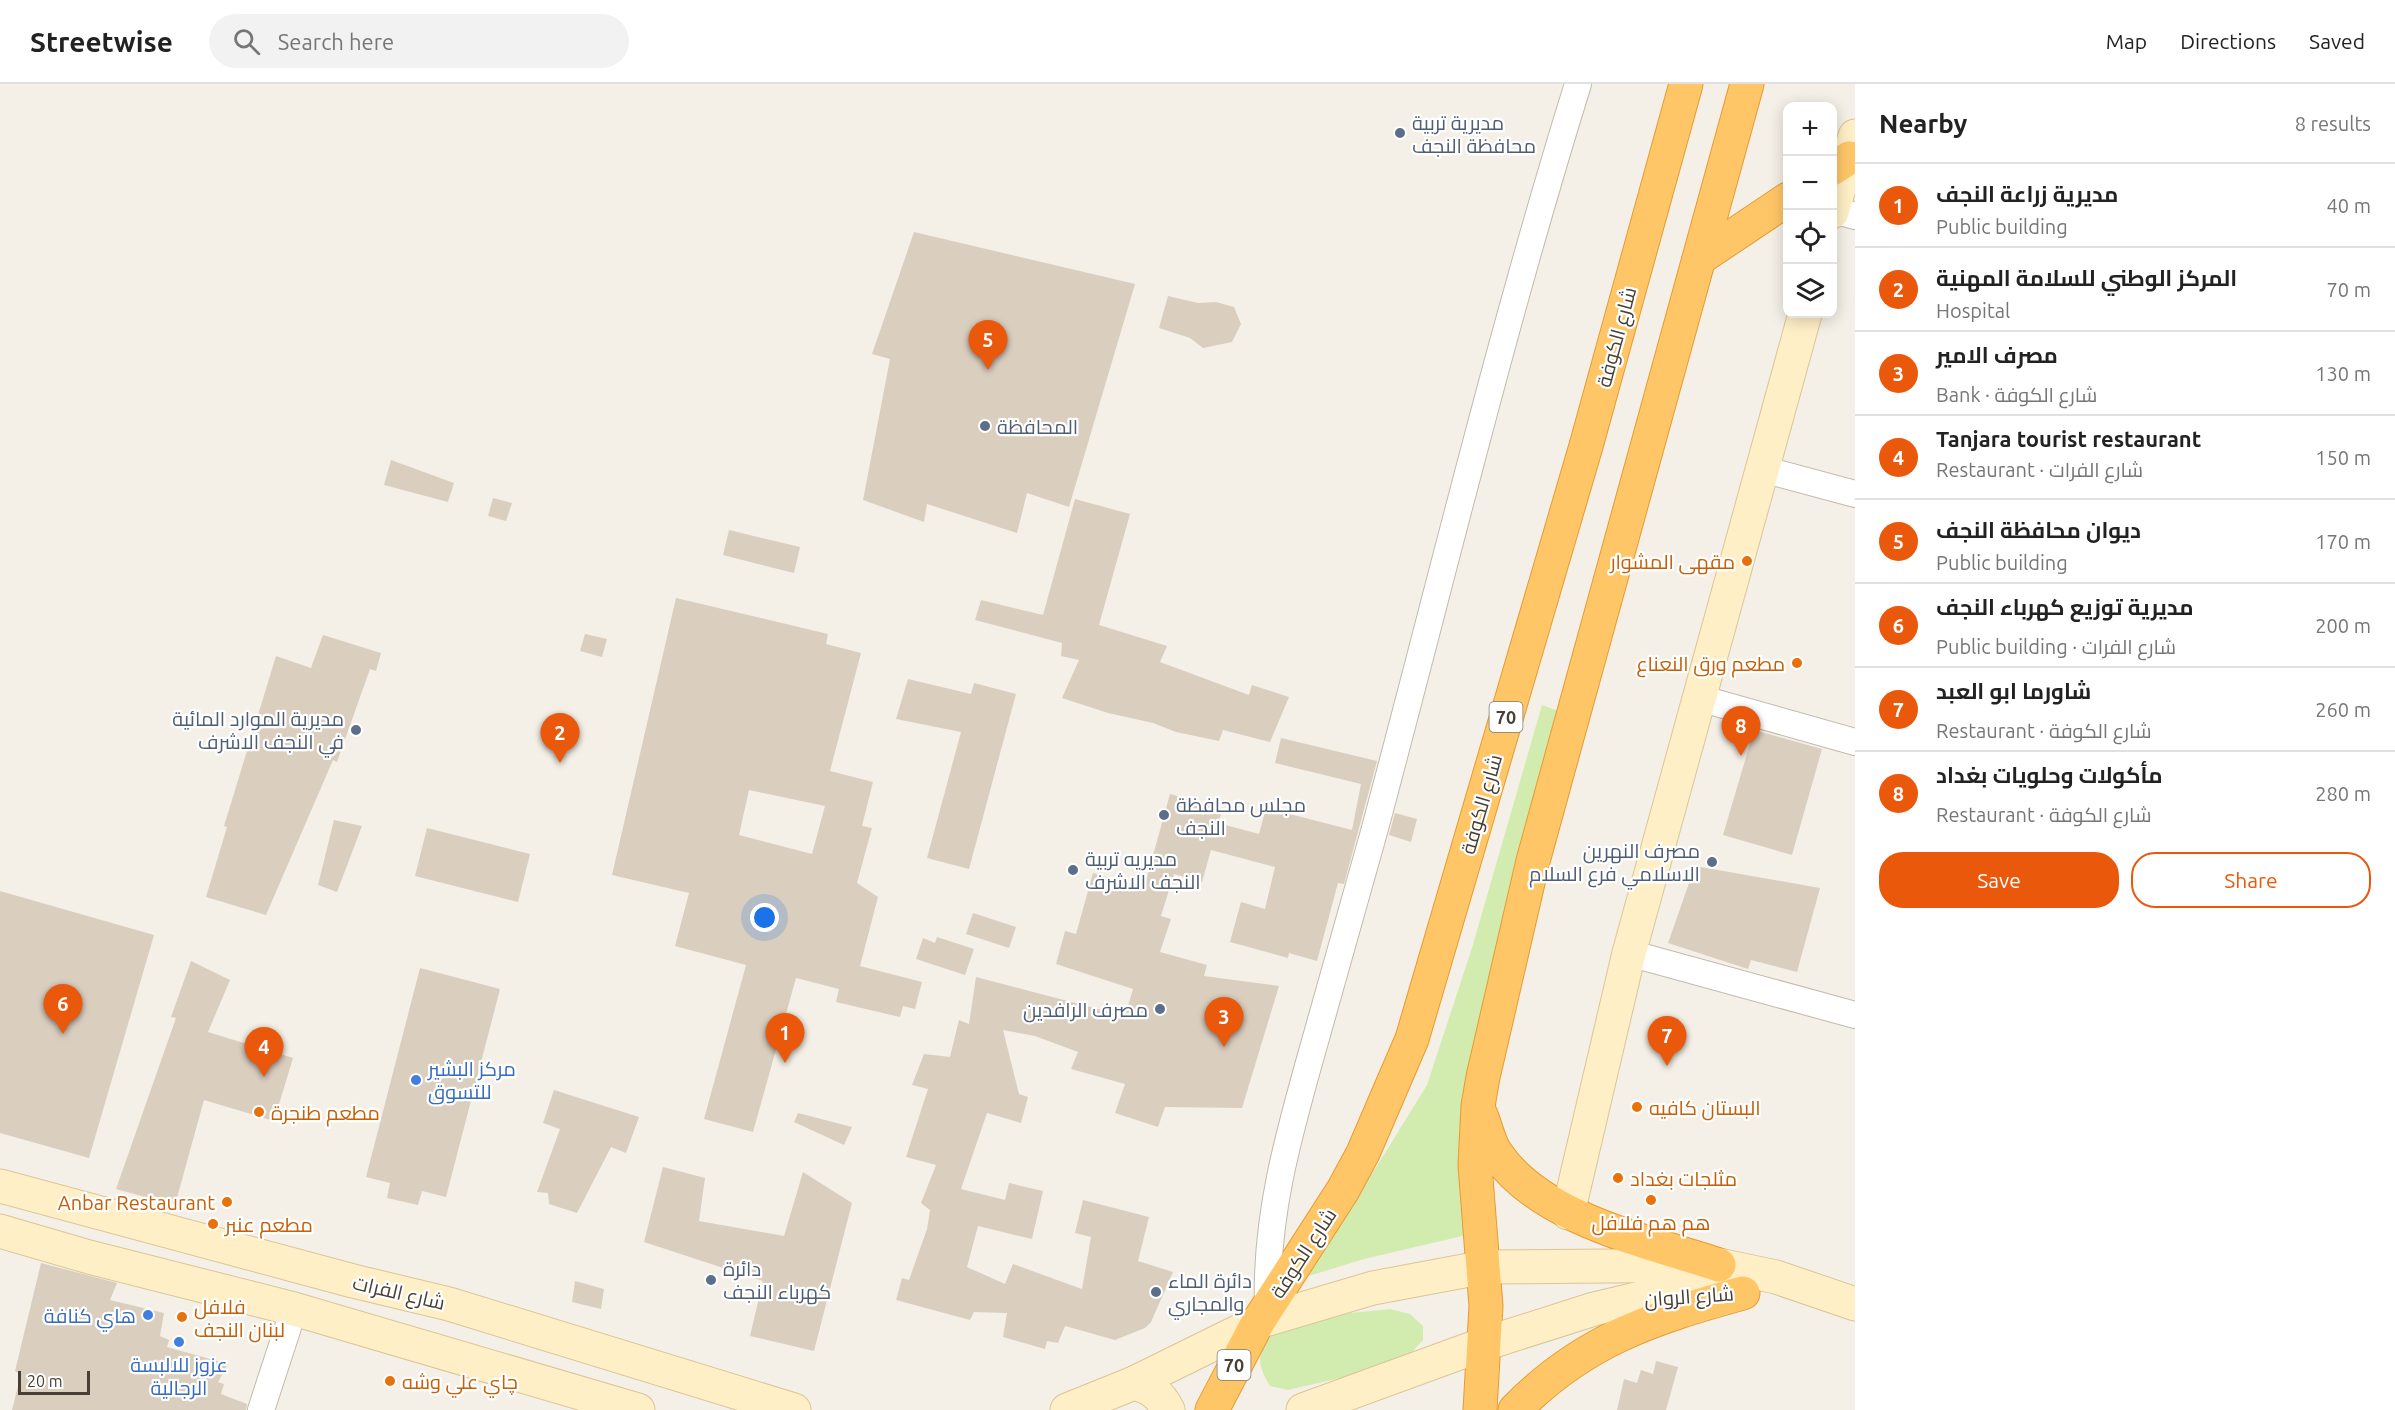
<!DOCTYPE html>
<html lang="en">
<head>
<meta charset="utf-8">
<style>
  body { margin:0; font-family:Ubuntu,Cairo,sans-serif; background:#f2f2f2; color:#222 }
  .controls { position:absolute; right:18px; top:18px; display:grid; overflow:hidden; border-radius:12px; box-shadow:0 3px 15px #0003 }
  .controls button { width:54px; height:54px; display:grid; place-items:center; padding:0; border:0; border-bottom:2px solid #e0e0e0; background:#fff; color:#222; font:30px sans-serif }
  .scale { position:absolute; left:18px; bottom:15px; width:72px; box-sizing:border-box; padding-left:6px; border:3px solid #484035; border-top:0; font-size:16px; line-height:21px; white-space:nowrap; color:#484035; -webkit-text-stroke:4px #fff; paint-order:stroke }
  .you { position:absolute; left:765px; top:834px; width:21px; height:21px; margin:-15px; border:4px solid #fff; border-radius:50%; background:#1a73e8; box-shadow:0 0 0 9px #1a73e833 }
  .badge { display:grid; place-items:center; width:39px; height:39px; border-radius:50%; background:#ea580c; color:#fff; font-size:20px; font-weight:700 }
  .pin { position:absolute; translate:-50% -50px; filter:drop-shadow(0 2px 3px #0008) }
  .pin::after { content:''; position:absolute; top:32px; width:21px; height:18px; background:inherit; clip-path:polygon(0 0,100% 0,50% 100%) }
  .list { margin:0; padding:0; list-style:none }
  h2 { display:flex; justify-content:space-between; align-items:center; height:78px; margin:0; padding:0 24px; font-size:26px }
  h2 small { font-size:20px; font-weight:400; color:#767676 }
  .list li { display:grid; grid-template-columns:39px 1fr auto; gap:18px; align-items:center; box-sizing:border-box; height:84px; padding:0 24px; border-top:2px solid #e0e0e0 }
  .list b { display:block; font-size:22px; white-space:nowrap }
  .list p { margin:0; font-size:20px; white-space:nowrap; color:#767676 }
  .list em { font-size:20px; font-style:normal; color:#767676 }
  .actions { display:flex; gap:12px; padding:18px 24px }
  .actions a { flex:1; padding:14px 0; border:2px solid #ea580c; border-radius:24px; text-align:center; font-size:21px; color:#ea580c }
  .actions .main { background:#ea580c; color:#fff }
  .icon { flex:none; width:33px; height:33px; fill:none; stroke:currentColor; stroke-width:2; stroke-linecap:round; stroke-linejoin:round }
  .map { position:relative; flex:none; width:1855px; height:1326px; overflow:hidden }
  header { display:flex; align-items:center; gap:36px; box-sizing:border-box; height:84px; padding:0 30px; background:#fff; border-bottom:2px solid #e0e0e0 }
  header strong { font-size:28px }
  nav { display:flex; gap:33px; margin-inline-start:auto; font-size:21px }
  .search { width:420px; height:54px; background:#f2f2f2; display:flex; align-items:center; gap:15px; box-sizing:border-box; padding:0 21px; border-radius:33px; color:#767676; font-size:22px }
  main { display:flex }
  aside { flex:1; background:#fff }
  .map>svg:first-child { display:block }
  .green { fill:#d2ebae }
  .building { fill:#dacebf; fill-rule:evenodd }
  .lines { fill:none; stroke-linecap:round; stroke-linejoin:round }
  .street-casing { stroke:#c3baac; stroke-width:28 }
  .secondary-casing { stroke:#dac596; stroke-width:35 }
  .highway-casing { stroke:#e69b30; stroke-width:35 }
  .street { stroke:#fff; stroke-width:26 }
  .secondary { stroke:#ffefc6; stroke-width:33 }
  .highway { stroke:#ffc667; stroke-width:33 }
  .service-dot { fill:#5c6f8a; stroke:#fff; stroke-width:2 }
  .food-dot { fill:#e8710a; stroke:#fff; stroke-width:2 }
  .shop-dot { fill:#3f7fe0; stroke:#fff; stroke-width:2 }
  .labels { text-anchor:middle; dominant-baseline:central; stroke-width:4.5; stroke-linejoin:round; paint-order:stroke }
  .shield { fill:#fff; stroke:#7f7972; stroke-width:1.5 }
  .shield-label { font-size:18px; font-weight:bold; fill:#484035 }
  .service-label { font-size:20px; fill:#4e5e75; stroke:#fff; text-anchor:start }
  .street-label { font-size:20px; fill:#484035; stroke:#fff }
  .food-label { font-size:20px; fill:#c56008; stroke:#fff; text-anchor:start }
  .shop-label { font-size:20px; fill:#366cbe; stroke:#fff; text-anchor:start }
</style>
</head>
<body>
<header>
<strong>Streetwise</strong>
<div class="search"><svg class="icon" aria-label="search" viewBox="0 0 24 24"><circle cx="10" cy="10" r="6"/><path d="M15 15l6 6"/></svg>Search here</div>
<nav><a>Map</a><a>Directions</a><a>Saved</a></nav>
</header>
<main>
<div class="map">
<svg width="1855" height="1326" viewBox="0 0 1855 1326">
  <rect width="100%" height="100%" fill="#f4f0e7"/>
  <g class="green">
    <polygon points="1542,621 1564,629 1471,1150 1364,1175 1299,1195 1377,1082 1427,1001 1472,864"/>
    <path d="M1390,1225L1410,1230L1423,1242V1256L1409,1271L1349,1292L1288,1306L1270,1302C1224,1232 1349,1230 1390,1225Z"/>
  </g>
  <g class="building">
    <polygon points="914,148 1135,200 1069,423 1027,409 1017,449 927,420 924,438 863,416 890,275 872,270"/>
    <polygon points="1168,212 1198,219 1216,218 1234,223 1241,240 1232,258 1203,264 1190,254 1159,244"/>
    <polygon points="391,376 454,399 448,418 384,401"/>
    <polygon points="493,414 512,419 506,437 488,432"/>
    <polygon points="1075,415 1130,430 1099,541 1167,562 1160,578 1249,611 1252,601 1289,613 1270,658 1223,646 1219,657 1176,648 1153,639 1108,629 1062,614 1079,576 1061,572 1062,559 975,536 981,516 1043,531"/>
    <polygon points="729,446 800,463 794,489 723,471"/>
    <path d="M676,514L828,550L826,560L861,569L830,687L873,698L862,742L872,744L857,799L878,813L860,882L922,898L915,925L903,922L900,933L836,918L839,905L796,894L753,1048L704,1035L746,881L675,862L689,809L612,791ZM749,706L825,722L812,770L739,751Z"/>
    <polygon points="585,550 607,555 602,573 580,567"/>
    <polygon points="323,551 381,569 376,587 370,585 337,678 333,676 266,831 206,813 227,743 224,742 276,572 311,584"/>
    <polygon points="908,595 971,610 974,599 1016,610 969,785 927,774 961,648 896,635"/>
    <polygon points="1754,646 1822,665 1792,771 1723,751"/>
    <polygon points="1281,654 1377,677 1344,800 1338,799 1317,877 1289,869 1288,874 1230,858 1241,818 1265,825 1275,783 1211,766 1202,798 1174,790 1161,832 1171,835 1160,868 1207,881 1204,892 1279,902 1242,1024 1165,1023 1158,1043 1115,1029 1125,1000 1071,985 1078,968 1035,952 1003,946 1019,1010 1028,1013 1021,1039 987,1029 961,1105 1005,1116 1009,1099 1043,1107 1032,1155 978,1142 967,1183 1005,1200 1013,1180 1082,1205 1091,1153 1075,1149 1083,1116 1149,1133 1138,1177 1173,1188 1151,1238 1145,1244 1115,1256 1065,1242 1058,1259 1047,1257 1045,1265 1003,1253 1007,1229 974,1228 970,1236 896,1216 902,1194 909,1196 927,1145 930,1126 921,1119 936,1081 906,1073 928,1005 912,1001 924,970 950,973 959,936 969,940 976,893 1125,932 1133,905 1056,880 1065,847 1076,850 1093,789 1144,804 1170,710 1223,725 1218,739 1259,750 1266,724 1352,746 1361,700 1275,679"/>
    <polygon points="1395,729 1417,735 1411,758 1389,751"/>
    <polygon points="334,736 362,742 337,808 318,801"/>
    <polygon points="427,744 530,770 518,818 415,792"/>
    <polygon points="1695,782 1820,804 1797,888 1751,876 1748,885 1668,859"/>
    <polygon points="0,807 154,851 89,1074 0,1049"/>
    <polygon points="973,829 1016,843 1009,864 966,850"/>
    <polygon points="937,853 974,865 965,891 916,875 923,854 935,859"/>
    <polygon points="191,877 230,896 208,948 293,974 274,1037 204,1016 175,1121 116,1105 176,934 171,933"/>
    <polygon points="420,884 500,905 446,1113 422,1107 418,1121 387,1114 390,1099 366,1093"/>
    <polygon points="554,1006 639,1033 626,1069 611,1063 577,1129 549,1120 548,1109 537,1108 560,1045 543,1039"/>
    <polygon points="798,1029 852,1043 844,1061 794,1038"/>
    <polygon points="663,1083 705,1094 699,1137 784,1152 803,1088 852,1119 814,1267 750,1252 763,1197 644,1158"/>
    <polygon points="41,1179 117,1199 110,1216 164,1229 160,1252 169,1256 167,1263 228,1280 218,1298 224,1300 221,1310 247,1320 246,1326 12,1326 21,1290 15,1287"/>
    <polygon points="575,1197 604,1205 601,1225 572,1218"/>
    <polygon points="1656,1277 1678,1283 1666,1326 1617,1326 1624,1295 1637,1299 1641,1286 1653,1290"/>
  </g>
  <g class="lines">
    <defs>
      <g id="street">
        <polyline points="1833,126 1855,132"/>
        <polyline points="1762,385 1855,410"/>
        <polyline points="1699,614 1855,658"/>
        <polyline points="1629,869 1855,931"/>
        <path d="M1268,1223C1265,1134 1288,1053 1312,968C1333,894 1354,821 1374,748C1441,498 1501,247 1578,0"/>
        <polyline points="261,1326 294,1225"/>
      </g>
      <g id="secondary">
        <polyline points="1832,128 1855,52"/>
        <polyline points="0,1102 353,1197 449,1220 794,1326"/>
        <polyline points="1568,1129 1629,869 1805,230"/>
        <polyline points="0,1147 89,1173 294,1225 638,1326"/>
        <path d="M1134,1299C1151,1304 1160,1310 1168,1326"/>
        <polyline points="1067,1326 1134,1299 1258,1238 1373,1204 1485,1183 1719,1181 1776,1193 1855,1220"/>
        <polyline points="1303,1326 1484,1260 1594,1225 1657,1210 1727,1209"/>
      </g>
      <g id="highway">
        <polyline points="1832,85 1849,74"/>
        <polyline points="1700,174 1788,115"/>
        <path d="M1481,1031C1486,1043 1489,1059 1496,1069C1540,1135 1647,1157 1719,1181"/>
        <polyline points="1212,1326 1258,1238 1343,1106 1363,1069 1412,955 1586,362 1686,0"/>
        <polyline points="1480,1326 1486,1222 1475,1081 1478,1022 1483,993 1533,777 1747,0"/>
        <path d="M1515,1326C1582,1257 1652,1234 1743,1209"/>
      </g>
    </defs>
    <use href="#street" class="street-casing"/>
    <use href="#secondary" class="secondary-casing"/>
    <use href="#highway" class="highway-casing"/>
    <use href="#street" class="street"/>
    <use href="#secondary" class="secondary"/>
    <use href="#highway" class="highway"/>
  </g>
  <g class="service-dot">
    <circle cx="1400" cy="49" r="6"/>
    <circle cx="985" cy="342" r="6"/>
    <circle cx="356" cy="646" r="6"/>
    <circle cx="1164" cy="731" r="6"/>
    <circle cx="1712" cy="778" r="6"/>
    <circle cx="1073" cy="786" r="6"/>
    <circle cx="1160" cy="925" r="6"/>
    <circle cx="711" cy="1196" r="6"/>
    <circle cx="1156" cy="1208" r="6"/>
  </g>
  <g class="food-dot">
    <circle cx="1747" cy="477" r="6"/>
    <circle cx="1797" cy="579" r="6"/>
    <circle cx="1637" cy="1023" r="6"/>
    <circle cx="259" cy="1028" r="6"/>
    <circle cx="1618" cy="1094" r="6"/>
    <circle cx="1651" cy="1116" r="6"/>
    <circle cx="227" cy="1118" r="6"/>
    <circle cx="213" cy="1140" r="6"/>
    <circle cx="182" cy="1233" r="6"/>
    <circle cx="390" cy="1297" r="6"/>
  </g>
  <g class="shop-dot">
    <circle cx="416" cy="996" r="6"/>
    <circle cx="148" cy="1231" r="6"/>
    <circle cx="179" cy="1258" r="6"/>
  </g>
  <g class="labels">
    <g class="shield">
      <rect x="1489.5" y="618" width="33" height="30" rx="4.5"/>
      <rect x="1217.5" y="1266" width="33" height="30" rx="4.5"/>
    </g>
    <g class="shield-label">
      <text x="1506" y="633">70</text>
      <text x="1234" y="1281">70</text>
    </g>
    <g class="service-label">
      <text x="1412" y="38">مديرية تربية<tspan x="1412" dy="23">محافظة النجف</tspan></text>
      <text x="997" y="342">المحافظة</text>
      <text x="344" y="634" text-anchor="end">مديرية الموارد المائية<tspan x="344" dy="23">في النجف الاشرف</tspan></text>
      <text x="1176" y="720">مجلس محافظة<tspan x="1176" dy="23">النجف</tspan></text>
      <text x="1700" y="766" text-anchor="end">مصرف النهرين<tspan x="1700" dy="23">الاسلامي فرع السلام</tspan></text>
      <text x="1085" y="774">مديريه تربية<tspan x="1085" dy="23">النجف الاشرف</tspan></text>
      <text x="1148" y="925" text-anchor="end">مصرف الرافدين</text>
      <text x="723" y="1184">دائرة<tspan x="723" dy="23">كهرباء النجف</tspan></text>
      <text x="1168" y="1196">دائرة الماء<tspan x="1168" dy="23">والمجاري</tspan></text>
    </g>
    <g class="street-label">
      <text transform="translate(1616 253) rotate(-75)">شارع الكوفة</text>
      <text transform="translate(1481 720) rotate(-74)">شارع الكوفة</text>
      <text transform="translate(1303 1169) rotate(-57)">شارع الكوفة</text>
      <text transform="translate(399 1208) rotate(13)">شارع الفرات</text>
      <text transform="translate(1689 1212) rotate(-4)">شارع الروان</text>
    </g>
    <g class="food-label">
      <text x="1735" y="477" text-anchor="end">مقهى المشوار</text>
      <text x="1785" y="579" text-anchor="end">مطعم ورق النعناع</text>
      <text x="1649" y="1023">البستان كافيه</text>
      <text x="271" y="1028">مطعم طنجرة</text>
      <text x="1630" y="1094">مثلجات بغداد</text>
      <text x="215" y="1118" text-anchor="end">Anbar Restaurant</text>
      <text x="1651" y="1138" text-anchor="middle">هم هم فلافل</text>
      <text x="225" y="1140">مطعم عنبر</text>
      <text x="194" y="1222">فلافل<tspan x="194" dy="23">لبنان النجف</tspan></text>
      <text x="402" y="1297">چاي علي وشه</text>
    </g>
    <g class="shop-label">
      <text x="428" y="984">مركز البشير<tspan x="428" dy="23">للتسوق</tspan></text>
      <text x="136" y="1231" text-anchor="end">هاي كنافة</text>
      <text x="179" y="1280" text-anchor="middle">عزوز للالبسة<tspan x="179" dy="23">الرجالية</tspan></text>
    </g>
  </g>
</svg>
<div class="controls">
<button>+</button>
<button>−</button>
<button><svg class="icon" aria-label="locate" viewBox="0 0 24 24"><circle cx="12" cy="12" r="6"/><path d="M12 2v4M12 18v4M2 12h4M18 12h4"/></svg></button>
<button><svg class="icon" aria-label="layers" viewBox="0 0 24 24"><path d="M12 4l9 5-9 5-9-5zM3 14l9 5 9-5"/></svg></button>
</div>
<div class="scale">20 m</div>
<div class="you"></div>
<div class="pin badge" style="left:785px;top:979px">1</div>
<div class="pin badge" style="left:560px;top:679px">2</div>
<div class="pin badge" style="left:1224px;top:963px">3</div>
<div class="pin badge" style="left:264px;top:993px">4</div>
<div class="pin badge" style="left:988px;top:286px">5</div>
<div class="pin badge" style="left:63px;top:950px">6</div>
<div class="pin badge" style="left:1667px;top:982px">7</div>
<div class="pin badge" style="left:1741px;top:672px">8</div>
</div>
<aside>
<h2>Nearby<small>8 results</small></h2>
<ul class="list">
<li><span class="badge">1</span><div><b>مديرية زراعة النجف</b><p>Public building</p></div><em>40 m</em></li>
<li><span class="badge">2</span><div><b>المركز الوطني للسلامة المهنية</b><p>Hospital</p></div><em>70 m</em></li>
<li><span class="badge">3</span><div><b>مصرف الامير</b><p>Bank · شارع الكوفة</p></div><em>130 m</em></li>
<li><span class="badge">4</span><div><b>Tanjara tourist restaurant</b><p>Restaurant · شارع الفرات</p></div><em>150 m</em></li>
<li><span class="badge">5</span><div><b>ديوان محافظة النجف</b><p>Public building</p></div><em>170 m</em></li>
<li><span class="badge">6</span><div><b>مديرية توزيع كهرباء النجف</b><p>Public building · شارع الفرات</p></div><em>200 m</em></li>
<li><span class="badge">7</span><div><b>شاورما ابو العبد</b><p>Restaurant · شارع الكوفة</p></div><em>260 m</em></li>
<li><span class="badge">8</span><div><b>مأكولات وحلويات بغداد</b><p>Restaurant · شارع الكوفة</p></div><em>280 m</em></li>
</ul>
<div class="actions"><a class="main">Save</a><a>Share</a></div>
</aside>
</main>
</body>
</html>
